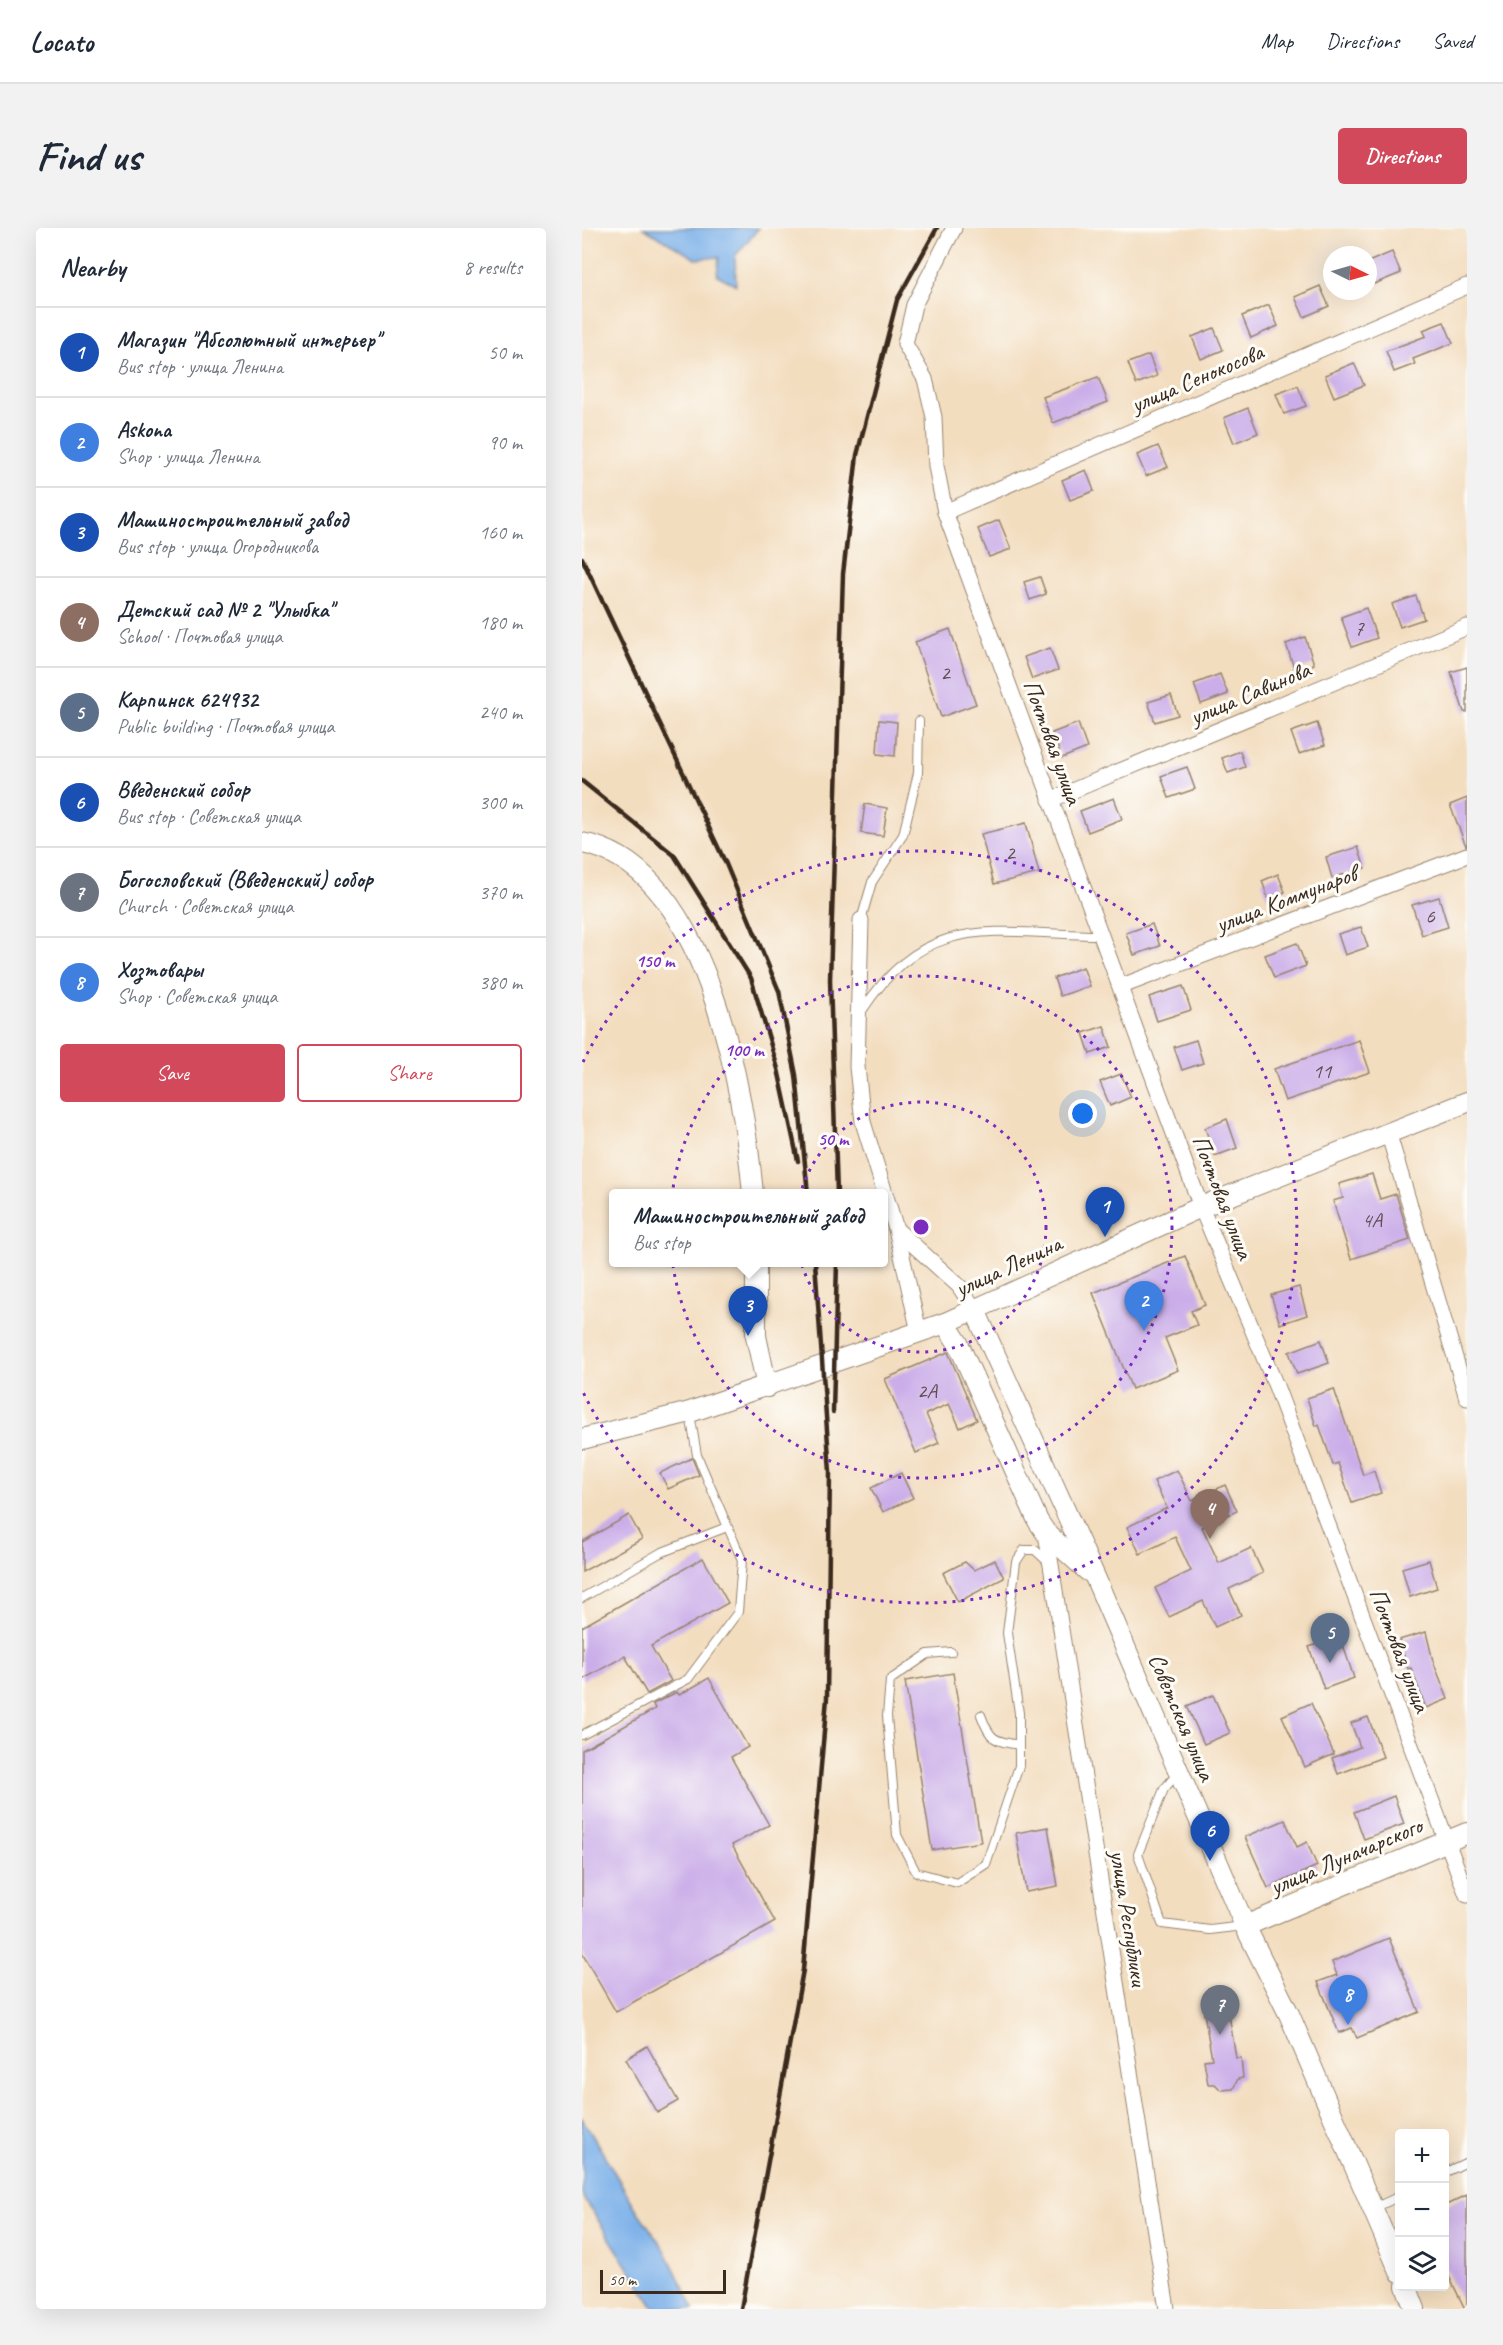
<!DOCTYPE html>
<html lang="en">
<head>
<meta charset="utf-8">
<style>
  body { margin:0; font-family:Caveat,sans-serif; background:#f2f2f3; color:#1f2937 }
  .controls { position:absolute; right:18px; bottom:18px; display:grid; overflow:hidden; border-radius:6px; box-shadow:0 6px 24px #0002 }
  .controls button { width:54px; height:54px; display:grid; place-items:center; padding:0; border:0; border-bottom:2px solid #e0e1e3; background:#fff; color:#1f2937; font:30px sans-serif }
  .compass { position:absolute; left:741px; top:18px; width:54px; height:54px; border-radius:50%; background:#fff; box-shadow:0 6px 24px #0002; rotate:95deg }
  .scale { position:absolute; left:18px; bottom:15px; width:126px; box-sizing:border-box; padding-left:6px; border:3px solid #3b2a1e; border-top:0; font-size:16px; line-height:21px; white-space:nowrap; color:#3b2a1e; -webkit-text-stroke:4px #fdfcf7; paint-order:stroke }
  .you { position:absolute; left:501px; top:886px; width:21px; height:21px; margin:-15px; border:4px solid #fff; border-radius:50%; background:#1a73e8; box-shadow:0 0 0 9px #1a73e833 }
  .badge { display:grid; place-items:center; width:39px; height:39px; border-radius:50%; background:#d1495b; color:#fff; font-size:20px; font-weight:700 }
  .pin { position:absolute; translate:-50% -50px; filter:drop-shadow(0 2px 3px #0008) }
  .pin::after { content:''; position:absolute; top:32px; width:21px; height:18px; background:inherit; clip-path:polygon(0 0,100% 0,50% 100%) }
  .popup { position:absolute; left:27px; top:961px; width:279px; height:78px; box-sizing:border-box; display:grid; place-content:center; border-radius:6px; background:#fff; filter:drop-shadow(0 2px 4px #0005); font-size:20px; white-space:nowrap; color:#747a83 }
  .popup b { font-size:22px; color:#1f2937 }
  .popup::after { content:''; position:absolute; left:50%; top:100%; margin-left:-12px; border:12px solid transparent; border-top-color:#fff }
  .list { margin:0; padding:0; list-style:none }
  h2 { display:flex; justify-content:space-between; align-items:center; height:78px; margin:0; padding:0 24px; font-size:26px }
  h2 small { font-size:20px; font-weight:400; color:#747a83 }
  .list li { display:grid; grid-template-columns:39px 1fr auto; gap:18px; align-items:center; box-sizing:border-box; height:90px; padding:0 24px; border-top:2px solid #e0e1e3 }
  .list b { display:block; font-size:22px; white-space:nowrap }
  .list p { margin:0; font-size:20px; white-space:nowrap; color:#747a83 }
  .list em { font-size:20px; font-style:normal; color:#747a83 }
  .actions { display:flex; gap:12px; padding:18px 24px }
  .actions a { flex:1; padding:14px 0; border:2px solid #d1495b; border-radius:6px; text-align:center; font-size:21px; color:#d1495b }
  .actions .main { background:#d1495b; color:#fff }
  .icon { flex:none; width:33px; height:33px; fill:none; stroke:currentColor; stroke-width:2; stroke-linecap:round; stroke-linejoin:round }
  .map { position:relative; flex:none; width:885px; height:2081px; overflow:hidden; border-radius:6px }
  header { display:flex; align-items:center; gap:36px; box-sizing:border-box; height:84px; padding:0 30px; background:#fff; border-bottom:2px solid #e0e1e3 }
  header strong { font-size:28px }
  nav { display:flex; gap:33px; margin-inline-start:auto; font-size:21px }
  .intro { display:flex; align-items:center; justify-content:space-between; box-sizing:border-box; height:144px; padding:0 36px }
  h1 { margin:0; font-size:42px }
  .button { padding:15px 27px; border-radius:6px; background:#d1495b; color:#fff; font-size:21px; font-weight:700 }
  main { display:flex; gap:36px; padding:0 36px }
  aside { flex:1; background:#fff; border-radius:6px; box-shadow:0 6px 24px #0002 }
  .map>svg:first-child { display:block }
  .water { fill:#7cb0e9; stroke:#5c6d84; stroke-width:1.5 }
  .building { fill:#cbaee9 }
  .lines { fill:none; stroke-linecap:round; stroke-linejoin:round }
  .service-casing { stroke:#97846e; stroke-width:10 }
  .minor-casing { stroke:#97846e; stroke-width:17 }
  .tertiary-casing { stroke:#97846e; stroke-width:22 }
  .service { stroke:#fff; stroke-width:8 }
  .minor { stroke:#fff; stroke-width:15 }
  .tertiary { stroke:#fff; stroke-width:20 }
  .rail { stroke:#3b2a1e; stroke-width:4.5 }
  .ring { fill:none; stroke:#7b2cbf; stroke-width:3; stroke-dasharray:3 6 }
  .labels { text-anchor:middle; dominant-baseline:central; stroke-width:6; stroke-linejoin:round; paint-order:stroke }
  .number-label { font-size:21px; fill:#5f4b51 }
  .street-label { font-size:24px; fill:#3b2a1e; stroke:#fdfcf7 }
  .centre { fill:#7b2cbf; stroke:#fdfcf7; stroke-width:3 }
  .ring-label { font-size:18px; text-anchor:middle; font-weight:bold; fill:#7b2cbf; stroke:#fdfcf7; stroke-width:6; stroke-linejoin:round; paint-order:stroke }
</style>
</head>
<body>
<header>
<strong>Locato</strong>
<nav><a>Map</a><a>Directions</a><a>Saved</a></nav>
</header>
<div class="intro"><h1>Find us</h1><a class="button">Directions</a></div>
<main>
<aside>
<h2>Nearby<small>8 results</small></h2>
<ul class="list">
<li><span class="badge" style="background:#1a4fb4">1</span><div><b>Магазин &quot;Абсолютный интерьер&quot;</b><p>Bus stop · улица Ленина</p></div><em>50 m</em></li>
<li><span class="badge" style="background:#3f7fe0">2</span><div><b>Askona</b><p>Shop · улица Ленина</p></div><em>90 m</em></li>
<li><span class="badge" style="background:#1a4fb4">3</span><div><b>Машиностроительный завод</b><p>Bus stop · улица Огородникова</p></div><em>160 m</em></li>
<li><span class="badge" style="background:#8d6e63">4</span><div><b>Детский сад № 2 &quot;Улыбка&quot;</b><p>School · Почтовая улица</p></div><em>180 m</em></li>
<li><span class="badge" style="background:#5c6f8a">5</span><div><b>Карпинск 624932</b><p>Public building · Почтовая улица</p></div><em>240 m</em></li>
<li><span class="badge" style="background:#1a4fb4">6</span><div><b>Введенский собор</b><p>Bus stop · Советская улица</p></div><em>300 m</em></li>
<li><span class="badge" style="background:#6b7280">7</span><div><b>Богословский (Введенский) собор</b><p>Church · Советская улица</p></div><em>370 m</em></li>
<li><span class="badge" style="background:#3f7fe0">8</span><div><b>Хозтовары</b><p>Shop · Советская улица</p></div><em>380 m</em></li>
</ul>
<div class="actions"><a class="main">Save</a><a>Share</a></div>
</aside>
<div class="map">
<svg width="885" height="2081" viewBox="0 0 885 2081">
  <rect width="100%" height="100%" fill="#fdfcf7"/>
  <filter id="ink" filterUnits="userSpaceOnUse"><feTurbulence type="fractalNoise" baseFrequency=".0167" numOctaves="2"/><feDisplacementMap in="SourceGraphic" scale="12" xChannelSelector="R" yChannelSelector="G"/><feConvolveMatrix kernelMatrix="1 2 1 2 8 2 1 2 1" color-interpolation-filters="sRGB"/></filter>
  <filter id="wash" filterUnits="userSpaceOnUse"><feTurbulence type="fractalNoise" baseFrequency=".008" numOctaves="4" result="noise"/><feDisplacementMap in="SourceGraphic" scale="24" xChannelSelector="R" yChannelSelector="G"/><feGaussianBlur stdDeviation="1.35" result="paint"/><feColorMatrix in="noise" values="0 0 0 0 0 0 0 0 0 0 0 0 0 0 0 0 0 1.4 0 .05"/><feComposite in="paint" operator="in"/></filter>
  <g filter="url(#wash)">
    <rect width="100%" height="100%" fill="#f3ddbf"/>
    <g class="water">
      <polygon points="61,0 177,0 153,28 154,57 135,47 137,29 114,31"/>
      <polygon points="0,1890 56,1984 83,2022 112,2081 73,2081 0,1967"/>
    </g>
    <g id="blocks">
      <g class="building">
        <polygon points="810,24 819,45 792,56 786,34"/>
        <polygon points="738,58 747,78 722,89 713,69"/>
        <polygon points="687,77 696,98 669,110 660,88"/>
        <polygon points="862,94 871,115 831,131 833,136 812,144 804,123 844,108 841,102"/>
        <polygon points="632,100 641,122 619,131 610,109"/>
        <polygon points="567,127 575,148 554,156 546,135"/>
        <polygon points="772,135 782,157 752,169 743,147"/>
        <polygon points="516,149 526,174 471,195 461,169"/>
        <polygon points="716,158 724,178 702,186 694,166"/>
        <polygon points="666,180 676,205 652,215 642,190"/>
        <polygon points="576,218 586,239 564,248 555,227"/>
        <polygon points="504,242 512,263 488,272 480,252"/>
        <polygon points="417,292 429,321 407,329 396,301"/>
        <polygon points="458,349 464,366 448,372 442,354"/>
        <polygon points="834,368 842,391 818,399 810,376"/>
        <polygon points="784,380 795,410 770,419 759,389"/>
        <polygon points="368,401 394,476 359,489 333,414"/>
        <polygon points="723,409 732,436 713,443 704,416"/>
        <polygon points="468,420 476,442 450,451 442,429"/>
        <polygon points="885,439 885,484 882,484 869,444"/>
        <polygon points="638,446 646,466 619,476 612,456"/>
        <polygon points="589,467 596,487 573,494 566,474"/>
        <polygon points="297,492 315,494 313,528 295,526"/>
        <polygon points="496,495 505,520 480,530 470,505"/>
        <polygon points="735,495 743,517 717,526 709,504"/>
        <polygon points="658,523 663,539 646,545 640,530"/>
        <polygon points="605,539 613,561 587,570 579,548"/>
        <polygon points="532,570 540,591 506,604 498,583"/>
        <polygon points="885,570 885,617 884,618 868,577"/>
        <polygon points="283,576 305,580 301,608 279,605"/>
        <polygon points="444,595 457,645 412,656 399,606"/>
        <polygon points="776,619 783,640 750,650 744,629"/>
        <polygon points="696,646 703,664 686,670 680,653"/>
        <polygon points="857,669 866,699 840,707 830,677"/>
        <polygon points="570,696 578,718 552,727 544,705"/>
        <polygon points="779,699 786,719 763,727 756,706"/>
        <polygon points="715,715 724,738 692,750 683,727"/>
        <polygon points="501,739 508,758 478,768 472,750"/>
        <polygon points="601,758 609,782 575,793 567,769"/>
        <polygon points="522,798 529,819 508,826 501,805"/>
        <polygon points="614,812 621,835 600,842 592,819"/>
        <polygon points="777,812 788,844 703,873 692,841"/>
        <polygon points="539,846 549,869 528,878 518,854"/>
        <polygon points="645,891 655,920 633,928 623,900"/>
        <polygon points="790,946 798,971 814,966 828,1012 769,1031 751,973 761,970 757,956"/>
        <polygon points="603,1028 623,1077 609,1083 615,1097 583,1110 596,1142 550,1161 511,1065"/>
        <polygon points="717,1059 725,1087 698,1096 689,1067"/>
        <polygon points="739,1112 747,1135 715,1146 707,1124"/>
        <polygon points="366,1124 395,1192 378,1200 367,1176 344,1186 357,1215 334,1225 303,1151"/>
        <polygon points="752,1161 781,1247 792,1243 799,1265 770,1275 756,1235 751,1237 737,1197 734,1198 725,1170"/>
        <polygon points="110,1230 117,1247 86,1261 78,1245"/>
        <polygon points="595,1242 610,1273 643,1257 655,1283 620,1299 637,1335 669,1320 681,1345 647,1361 659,1387 633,1399 621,1373 587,1389 573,1360 609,1343 593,1309 558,1326 545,1299 585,1280 572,1253"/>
        <polygon points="319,1245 331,1270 301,1284 289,1260"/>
        <polygon points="47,1287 60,1311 0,1344 0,1314"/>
        <polygon points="121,1330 146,1375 69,1418 89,1453 65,1466 43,1428 0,1452 0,1399"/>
        <polygon points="413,1332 422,1350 376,1374 361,1345 383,1334 392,1342"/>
        <polygon points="847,1332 855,1360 828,1369 820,1340"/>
        <polygon points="844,1404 851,1433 866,1471 844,1480 829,1440 826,1441 817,1412"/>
        <polygon points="758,1408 772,1450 742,1461 727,1419"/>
        <polygon points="371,1445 399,1614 350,1622 323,1453"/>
        <polygon points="127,1450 166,1519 149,1529 187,1597 150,1617 193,1694 34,1784 0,1725 0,1522 73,1481 71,1476 95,1464 97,1467"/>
        <polygon points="631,1467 648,1505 622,1516 605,1478"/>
        <polygon points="729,1475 752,1526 723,1539 700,1488"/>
        <polygon points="786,1489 801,1529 756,1546 750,1530 778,1519 769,1495"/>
        <polygon points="812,1568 822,1596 782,1611 772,1584"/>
        <polygon points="703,1592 715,1619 725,1614 735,1638 686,1660 663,1609"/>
        <polygon points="466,1599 476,1658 444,1664 434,1605"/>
        <polygon points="807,1710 837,1784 775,1810 770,1800 757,1805 736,1754 755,1747 750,1734"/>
        <polygon points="639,1773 640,1780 646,1780 654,1830 659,1830 661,1850 656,1851 651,1861 639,1862 633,1856 626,1856 622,1832 630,1831 622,1785 627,1785 626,1775"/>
        <polygon points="65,1818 96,1873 75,1885 44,1831"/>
        <polygon points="885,1967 885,2081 883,2081 862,2038 862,1978"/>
      </g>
    </g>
  </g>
  <g filter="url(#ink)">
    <use href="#blocks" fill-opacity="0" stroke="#97846e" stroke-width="1.5"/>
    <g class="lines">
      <defs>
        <g id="service">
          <polyline points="279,692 290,654 321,607 336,545 337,493"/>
          <path d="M280,783C346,681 414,706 518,707"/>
          <polyline points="0,1370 78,1325 145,1299"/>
          <polyline points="369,1424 346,1426 308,1452 305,1488 315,1607 334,1644 375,1655 404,1636 437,1538 437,1485 425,1405 434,1334 442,1322 453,1322 466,1334"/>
          <path d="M399,1487C408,1512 412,1513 437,1517"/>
          <polyline points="0,1507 106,1451 156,1384 160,1332 115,1227 108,1186"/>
          <polyline points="595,1546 582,1561 556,1626 580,1696 628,1702 662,1698"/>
          <polyline points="862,1945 885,1934"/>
          <polyline points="792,1980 818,1968"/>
        </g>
        <g id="minor">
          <polyline points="372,0 332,77 323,116 343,151 352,189 354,238 363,284 619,979 694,1158 885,1667"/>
          <polyline points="363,284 885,58"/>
          <polyline points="468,572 885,399"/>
          <polyline points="279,692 275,839 281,894 314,1001 337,1104"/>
          <polyline points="540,758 885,627"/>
          <polyline points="806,904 885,1170"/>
          <polyline points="314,1001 377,1058 393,1082"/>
          <polyline points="464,1305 585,2081"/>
        </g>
        <g id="tertiary">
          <path d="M0,615C124,638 162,862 171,966"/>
          <polyline points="174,1034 174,1108 185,1159"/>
          <polyline points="393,1082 513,1349 663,1698 707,1786 818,2044"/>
          <polyline points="363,1095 376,1115 456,1293 464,1305 506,1343"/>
          <polyline points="0,1211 108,1184 363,1095 619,979 885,874"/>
          <polyline points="663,1698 885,1605"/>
          <polyline points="824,2058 833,2081"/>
        </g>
      </defs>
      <use href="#service" class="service-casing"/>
      <use href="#minor" class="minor-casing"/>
      <use href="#tertiary" class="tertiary-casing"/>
      <use href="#service" class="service"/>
      <use href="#minor" class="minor"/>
      <use href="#tertiary" class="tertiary"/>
      <g class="rail">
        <polyline points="0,330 144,636 197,763 214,847 226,966"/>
        <polyline points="0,553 92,627 169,750 196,841 216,933"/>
        <polyline points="255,966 248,752 261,346 275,227 315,72 355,0"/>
        <polyline points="251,1184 255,1034"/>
        <polyline points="159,2081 221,1742 245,1470 248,1244 233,1034"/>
      </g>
    </g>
  </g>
  <g class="ring">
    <circle cx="339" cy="999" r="125"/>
    <circle cx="339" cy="999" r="251"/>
    <path d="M1 834A376 376 0 1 1 1 1164"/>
  </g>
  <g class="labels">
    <g class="number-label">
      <text x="777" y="400">7</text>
      <text x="363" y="445">2</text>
      <text x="428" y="625">2</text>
      <text x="848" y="688">6</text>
      <text x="740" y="843">11</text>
      <text x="790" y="992">4А</text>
      <text x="345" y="1163">2А</text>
    </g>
    <g class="street-label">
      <text transform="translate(615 150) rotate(-23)">улица Сенокосова</text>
      <text transform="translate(668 465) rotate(-23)">улица Савинова</text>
      <text transform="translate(471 514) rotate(70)">Почтовая улица</text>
      <text transform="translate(704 671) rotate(-21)">улица Коммунаров</text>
      <text transform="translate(641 969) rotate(69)">Почтовая улица</text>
      <text transform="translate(426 1038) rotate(-25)">улица Ленина</text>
      <text transform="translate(818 1422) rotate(69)">Почтовая улица</text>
      <text transform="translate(600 1489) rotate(67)">Советская улица</text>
      <text transform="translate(764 1628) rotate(-23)">улица Луначарского</text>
      <text transform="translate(547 1690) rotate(81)">улица Республики</text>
    </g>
  </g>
  <circle cx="339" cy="999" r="9" class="centre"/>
  <g class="ring-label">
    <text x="73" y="739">150 m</text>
    <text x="162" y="828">100 m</text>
    <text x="251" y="917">50 m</text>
  </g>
</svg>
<div class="controls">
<button>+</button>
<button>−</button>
<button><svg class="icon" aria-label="layers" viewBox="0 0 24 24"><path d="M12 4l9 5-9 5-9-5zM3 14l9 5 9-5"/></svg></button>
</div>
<svg class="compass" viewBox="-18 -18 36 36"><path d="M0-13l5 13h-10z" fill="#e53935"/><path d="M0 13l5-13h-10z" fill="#747a83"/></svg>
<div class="scale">50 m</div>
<div class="you"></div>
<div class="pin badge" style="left:523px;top:1009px;background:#1a4fb4">1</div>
<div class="pin badge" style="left:562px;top:1103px;background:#3f7fe0">2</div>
<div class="pin badge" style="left:166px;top:1108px;background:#1a4fb4">3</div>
<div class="popup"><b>Машиностроительный завод</b>Bus stop</div>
<div class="pin badge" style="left:628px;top:1311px;background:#8d6e63">4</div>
<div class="pin badge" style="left:748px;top:1435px;background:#5c6f8a">5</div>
<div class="pin badge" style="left:628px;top:1633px;background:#1a4fb4">6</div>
<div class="pin badge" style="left:638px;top:1807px;background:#6b7280">7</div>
<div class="pin badge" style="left:766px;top:1797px;background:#3f7fe0">8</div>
</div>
</main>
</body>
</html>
